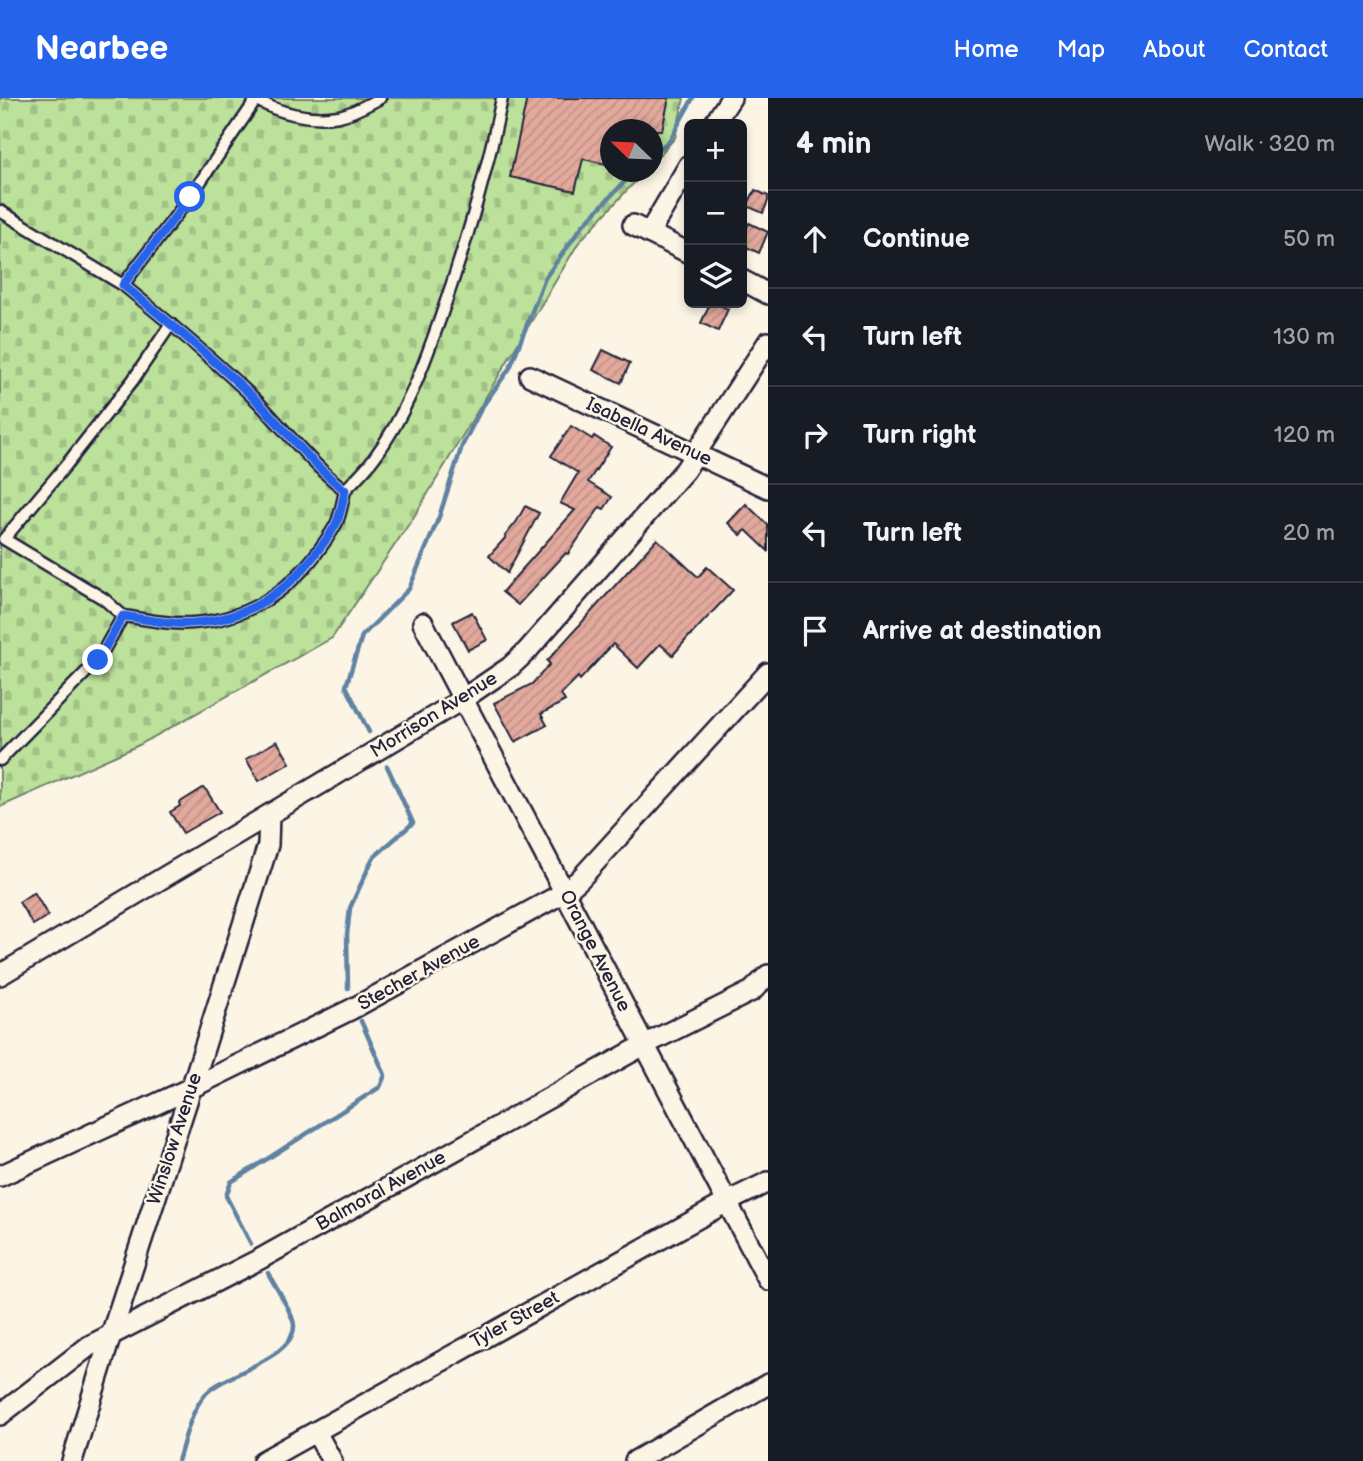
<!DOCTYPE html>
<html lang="en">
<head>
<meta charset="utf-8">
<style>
  body { margin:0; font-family:"Balsamiq Sans",sans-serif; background:#242831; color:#f1f3f6 }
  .controls { position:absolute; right:21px; top:21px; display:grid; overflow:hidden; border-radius:10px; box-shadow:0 4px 10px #0003 }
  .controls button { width:63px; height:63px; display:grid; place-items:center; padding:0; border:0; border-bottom:2px solid #363941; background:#171b24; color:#f1f3f6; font:35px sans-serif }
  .compass { position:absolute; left:600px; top:21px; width:63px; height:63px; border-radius:50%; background:#171b24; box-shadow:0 4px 10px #0003; rotate:293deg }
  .stop { position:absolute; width:21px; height:21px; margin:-16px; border:5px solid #2563eb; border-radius:50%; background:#fff }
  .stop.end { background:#2563eb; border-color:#fff; box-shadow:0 2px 7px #0008 }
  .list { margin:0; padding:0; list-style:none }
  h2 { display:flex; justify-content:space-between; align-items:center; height:91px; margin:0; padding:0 28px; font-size:30px }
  h2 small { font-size:23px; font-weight:400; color:#9ea1a6 }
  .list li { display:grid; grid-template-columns:46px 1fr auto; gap:21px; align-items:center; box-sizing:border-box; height:98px; padding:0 28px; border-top:2px solid #363941 }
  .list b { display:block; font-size:26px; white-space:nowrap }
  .list em { font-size:23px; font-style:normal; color:#9ea1a6 }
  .icon { flex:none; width:38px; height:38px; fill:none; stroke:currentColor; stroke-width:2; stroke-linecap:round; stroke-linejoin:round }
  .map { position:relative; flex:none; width:768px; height:1363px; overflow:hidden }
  header { display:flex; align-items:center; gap:42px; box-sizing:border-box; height:98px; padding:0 35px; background:#2563eb; color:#fff }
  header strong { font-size:33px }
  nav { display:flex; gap:38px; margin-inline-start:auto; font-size:24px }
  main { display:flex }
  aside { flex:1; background:#171b24 }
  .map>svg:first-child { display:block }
  .cemetery { fill:url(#cemetery-stones); stroke:#6f826b; stroke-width:2 }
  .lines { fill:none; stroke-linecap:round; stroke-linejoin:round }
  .stream { stroke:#5f82a2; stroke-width:4.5 }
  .building { fill:url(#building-hatch); stroke:#22223b; stroke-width:2 }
  .lane-casing { stroke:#22223b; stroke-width:15 }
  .street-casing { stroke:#22223b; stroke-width:24 }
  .lane { stroke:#fcf5e5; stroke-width:10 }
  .street { stroke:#fcf5e5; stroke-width:19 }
  .route { stroke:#2563eb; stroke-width:9 }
  .labels { text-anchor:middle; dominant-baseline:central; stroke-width:5; stroke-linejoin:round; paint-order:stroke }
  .street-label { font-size:19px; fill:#22223b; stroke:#fcf5e5 }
</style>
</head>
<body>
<header>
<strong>Nearbee</strong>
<nav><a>Home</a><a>Map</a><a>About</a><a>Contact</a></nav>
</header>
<main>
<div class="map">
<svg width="768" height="1363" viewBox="0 0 768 1363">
  <defs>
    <pattern id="cemetery-stones" width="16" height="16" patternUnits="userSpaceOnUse" patternTransform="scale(1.75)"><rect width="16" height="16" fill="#bce19b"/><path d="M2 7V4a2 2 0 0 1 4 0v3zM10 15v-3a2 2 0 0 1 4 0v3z" fill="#a1c186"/></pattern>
    <pattern id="building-hatch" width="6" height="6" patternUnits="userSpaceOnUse" patternTransform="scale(1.75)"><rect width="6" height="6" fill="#e2a99c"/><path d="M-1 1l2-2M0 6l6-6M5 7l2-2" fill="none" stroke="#c29187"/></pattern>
  </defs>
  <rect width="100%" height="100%" fill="#fcf5e5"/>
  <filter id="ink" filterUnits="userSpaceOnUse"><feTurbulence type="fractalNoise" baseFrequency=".0143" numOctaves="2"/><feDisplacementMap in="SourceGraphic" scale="14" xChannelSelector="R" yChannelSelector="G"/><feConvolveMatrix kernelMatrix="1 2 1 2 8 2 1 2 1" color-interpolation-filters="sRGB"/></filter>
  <g filter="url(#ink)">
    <polygon class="cemetery" points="0,0 684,0 675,40 653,64 652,32 610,32 610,74 644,74 579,144 415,417 332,540 139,647 0,709"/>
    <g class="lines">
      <g class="stream">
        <polyline points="652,57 669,43 693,0"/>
        <polyline points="369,634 346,588 362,538 409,491 439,419 462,348 482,309 510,270 545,180 583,127 634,74"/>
        <polyline points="348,890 347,837 350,810 373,760 413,725 387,668"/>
        <polyline points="251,1146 226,1098 231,1084 380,989 385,977 361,923"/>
        <path d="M178,1363C185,1341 192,1305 211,1291C231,1275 294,1258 294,1228C294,1216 274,1187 268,1175"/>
      </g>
    </g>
    <g class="building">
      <polygon points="527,0 669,0 662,32 611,32 611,67 583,61 575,93 510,79"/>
      <polygon points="755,92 768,98 768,103 763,115 747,108"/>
      <polygon points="749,125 768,134 759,155 742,147 742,140"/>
      <polygon points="710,205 715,205 728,211 718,233 701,225"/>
      <polygon points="603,252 630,265 621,285 593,272"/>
      <polygon points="571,328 592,341 594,338 611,349 588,384 612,399 604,411 600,409 568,456 566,455 518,507 502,494 575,412 560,405 578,375 551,358"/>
      <polygon points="746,406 768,427 768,453 746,432 741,437 728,425"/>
      <polygon points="525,408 539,415 507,475 489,458 506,439 505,438 517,423"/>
      <polygon points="657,441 698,479 707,469 733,492 691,537 691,536 673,557 660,546 638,570 613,546 580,582 578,579 561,596 565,603 541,616 547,627 515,644 494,605 532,586 550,566 547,563"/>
      <polygon points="472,514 487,542 468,552 453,524"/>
      <polygon points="277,643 290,665 259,683 246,661"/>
      <polygon points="203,690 206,692 220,714 183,735 170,714 180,708 179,705"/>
      <polygon points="34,794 48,818 33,827 19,804"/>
    </g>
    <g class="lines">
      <defs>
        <g id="lane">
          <path d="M254,0C277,15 311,23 339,18C354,15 367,7 380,0"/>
          <polyline points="0,113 123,187"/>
          <path d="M345,392C355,382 365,372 374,360C405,319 423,269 440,221C465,149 487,75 502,0"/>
          <polyline points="123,518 104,501 4,441 67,366 133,282 171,226"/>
          <path d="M0,662L98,562L123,518C146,521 170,527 193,525C244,522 286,496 316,456C323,446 332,435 337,424C341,414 343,403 345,392C312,367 287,334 258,304C215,263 169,224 123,187L190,99L256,2"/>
        </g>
        <g id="street">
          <polyline points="714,26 731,0"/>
          <polyline points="633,127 689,155"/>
          <polyline points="649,135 689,67"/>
          <polyline points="742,182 768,196"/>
          <polyline points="530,278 768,390"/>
          <polyline points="423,525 768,1182"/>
          <polyline points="0,877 463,601 510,569 527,553 685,372 768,244"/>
          <polyline points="0,1078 191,990 352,911 565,794 580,781 768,575"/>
          <polyline points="0,1317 89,1248 260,1161 644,947 752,893 768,877"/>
          <polyline points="316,1334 332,1363"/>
          <polyline points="72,1363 111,1237 200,963 268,747 269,717"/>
          <polyline points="263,1363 727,1104 768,1084"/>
          <polyline points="635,1363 768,1286"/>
        </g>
      </defs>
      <use href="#lane" class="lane-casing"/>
      <use href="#street" class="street-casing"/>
      <use href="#lane" class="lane"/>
      <use href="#street" class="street"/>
    </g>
  </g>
  <g class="lines" filter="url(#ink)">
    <path class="route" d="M98,562L123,518C146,521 170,527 193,525C244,522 286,496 316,455C323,446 332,435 337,424C341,414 343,403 345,392C312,367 287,334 258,304C216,263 169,224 123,187L190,99"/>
  </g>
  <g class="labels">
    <g class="street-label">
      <text transform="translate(649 334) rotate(25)">Isabella Avenue</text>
      <text transform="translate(434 617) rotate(-32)">Morrison Avenue</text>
      <text transform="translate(595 853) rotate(63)">Orange Avenue</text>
      <text transform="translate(419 875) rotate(-29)">Stecher Avenue</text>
      <text transform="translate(175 1041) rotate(-72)">Winslow Avenue</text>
      <text transform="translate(381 1093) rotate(-29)">Balmoral Avenue</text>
      <text transform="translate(515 1222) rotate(-29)">Tyler Street</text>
    </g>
  </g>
</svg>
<div class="controls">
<button>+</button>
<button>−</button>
<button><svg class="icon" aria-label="layers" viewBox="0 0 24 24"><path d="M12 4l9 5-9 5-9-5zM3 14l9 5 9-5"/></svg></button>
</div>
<svg class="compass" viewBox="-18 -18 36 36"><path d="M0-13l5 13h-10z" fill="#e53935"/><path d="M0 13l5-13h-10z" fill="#9ea1a6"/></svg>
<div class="stop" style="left:190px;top:99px"></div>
<div class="stop end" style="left:98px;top:562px"></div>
</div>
<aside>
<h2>4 min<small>Walk · 320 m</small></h2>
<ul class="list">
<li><svg class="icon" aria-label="ahead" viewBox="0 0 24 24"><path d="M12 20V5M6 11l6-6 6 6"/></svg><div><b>Continue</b></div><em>50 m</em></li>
<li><svg class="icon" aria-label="left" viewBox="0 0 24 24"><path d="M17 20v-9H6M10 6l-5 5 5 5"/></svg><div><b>Turn left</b></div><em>130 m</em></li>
<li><svg class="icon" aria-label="right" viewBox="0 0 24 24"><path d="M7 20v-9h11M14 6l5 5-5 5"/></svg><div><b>Turn right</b></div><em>120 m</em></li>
<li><svg class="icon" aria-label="left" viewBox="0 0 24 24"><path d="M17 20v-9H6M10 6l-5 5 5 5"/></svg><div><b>Turn left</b></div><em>20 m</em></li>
<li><svg class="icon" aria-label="arrive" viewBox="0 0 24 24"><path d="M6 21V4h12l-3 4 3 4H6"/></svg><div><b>Arrive at destination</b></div></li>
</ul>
</aside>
</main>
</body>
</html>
